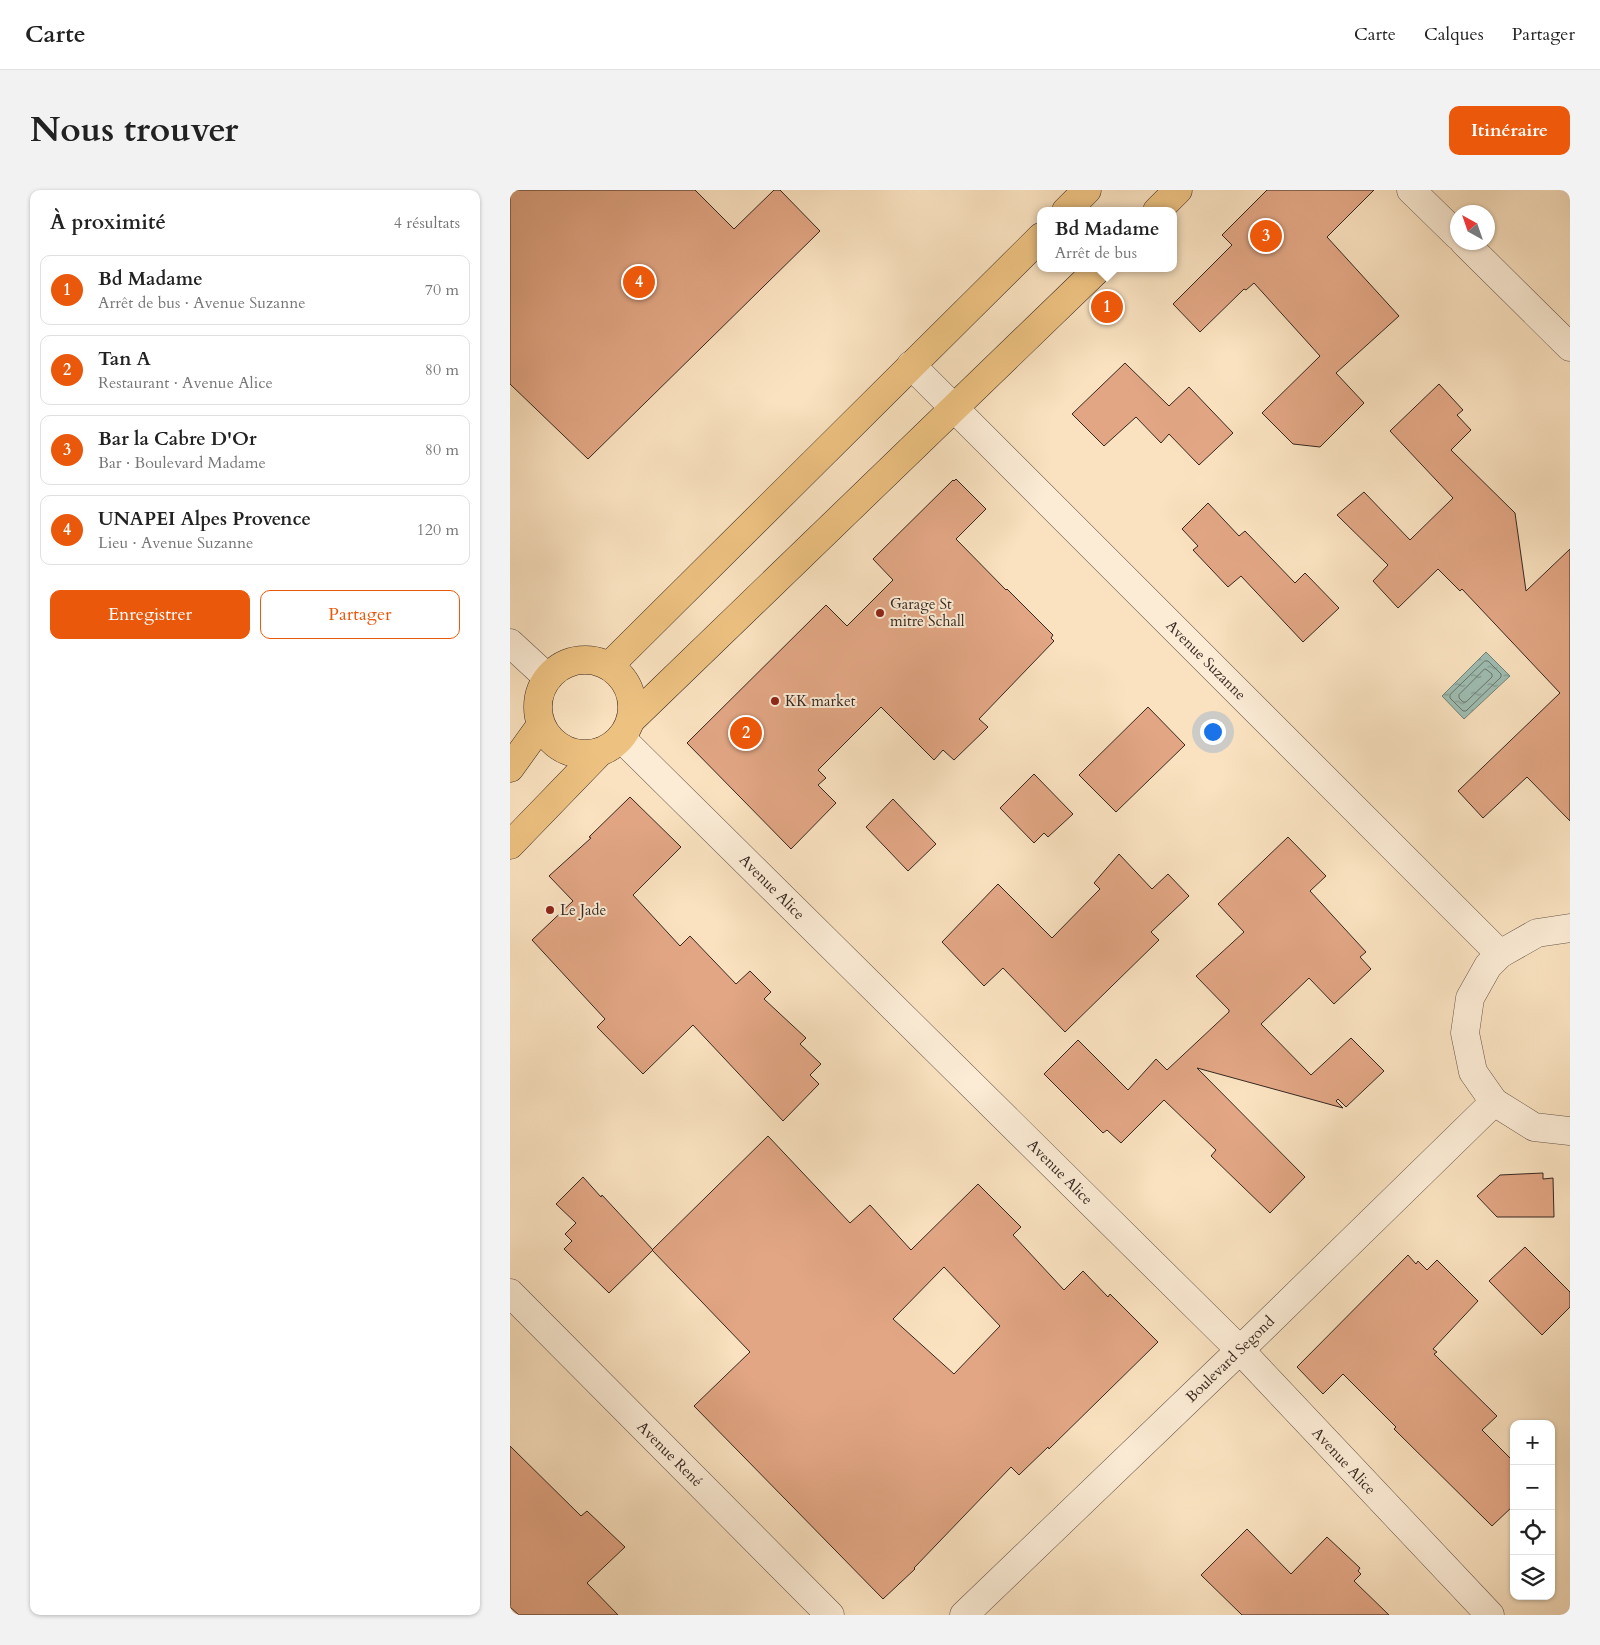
<!DOCTYPE html>
<html lang="fr">
<head>
<meta charset="utf-8">
<style>
  body { margin:0; font-family:Cardo,serif; background:#f2f2f2; color:#222 }
  .controls { position:absolute; right:15px; bottom:15px; display:grid; overflow:hidden; border-radius:10px; box-shadow:0 1px 4px #0004 }
  .controls button { width:45px; height:45px; display:grid; place-items:center; padding:0; border:0; border-bottom:1px solid #e0e0e0; background:#fff; color:#222; font:25px sans-serif }
  .compass { position:absolute; left:940px; top:15px; width:45px; height:45px; border-radius:50%; background:#fff; box-shadow:0 1px 4px #0004; rotate:320deg }
  .you { position:absolute; left:702px; top:541px; width:18px; height:18px; margin:-12px; border:4px solid #fff; border-radius:50%; background:#1a73e8; box-shadow:0 0 0 8px #1a73e833 }
  .badge { display:grid; place-items:center; width:32px; height:32px; border-radius:50%; background:#ea580c; color:#fff; font-size:16px; font-weight:700 }
  .pin { position:absolute; translate:-50% -50%; border:2px solid #fff; box-shadow:0 1px 5px #0006 }
  .popup { position:absolute; left:527px; top:17px; width:140px; height:65px; box-sizing:border-box; display:grid; place-content:center; border-radius:10px; background:#fff; filter:drop-shadow(0 1px 4px #0005); font-size:16px; white-space:nowrap; color:#767676 }
  .popup b { font-size:19px; color:#222 }
  .popup::after { content:''; position:absolute; left:50%; top:100%; margin-left:-10px; border:10px solid transparent; border-top-color:#fff }
  .list { margin:0; padding:0; list-style:none }
  h2 { display:flex; justify-content:space-between; align-items:center; height:65px; margin:0; padding:0 20px; font-size:21px }
  h2 small { font-size:16px; font-weight:400; color:#767676 }
  .list li { display:grid; grid-template-columns:32px 1fr auto; gap:15px; align-items:center; box-sizing:border-box; height:70px; margin:0 10px 10px; padding:0 10px; border:1px solid #e0e0e0; border-radius:10px }
  .list b { display:block; font-size:19px; white-space:nowrap }
  .list p { margin:0; font-size:16px; white-space:nowrap; color:#767676 }
  .list em { font-size:16px; font-style:normal; color:#767676 }
  .actions { display:flex; gap:10px; padding:15px 20px }
  .actions a { flex:1; padding:11px 0; border:1px solid #ea580c; border-radius:10px; text-align:center; font-size:18px; color:#ea580c }
  .actions .main { background:#ea580c; color:#fff }
  .icon { flex:none; width:28px; height:28px; fill:none; stroke:currentColor; stroke-width:2; stroke-linecap:round; stroke-linejoin:round }
  .map { position:relative; flex:none; width:1060px; height:1425px; overflow:hidden; border-radius:10px }
  header { display:flex; align-items:center; gap:30px; box-sizing:border-box; height:70px; padding:0 25px; background:#fff; border-bottom:1px solid #e0e0e0 }
  header strong { font-size:24px }
  nav { display:flex; gap:28px; margin-inline-start:auto; font-size:18px }
  .intro { display:flex; align-items:center; justify-content:space-between; box-sizing:border-box; height:120px; padding:0 30px }
  h1 { margin:0; font-size:35px }
  .button { padding:12px 22px; border-radius:10px; background:#ea580c; color:#fff; font-size:18px; font-weight:700 }
  main { display:flex; gap:30px; padding:0 30px }
  aside { flex:1; background:#fff; border-radius:10px; box-shadow:0 1px 4px #0004 }
  .map>svg:first-child { display:block }
  .water { fill:url(#water-ripples); stroke:#748278 }
  .lines { fill:none; stroke-linecap:round; stroke-linejoin:round }
  .shore { stroke:#6a726a; stroke-width:1 }
  .building { fill:#e2a684; stroke:#362720; fill-rule:evenodd }
  .minor-casing { stroke:#675648; stroke-width:29 }
  .major-casing { stroke:#362720; stroke-width:29 }
  .minor { stroke:#fcecd6; stroke-width:28 }
  .major { stroke:#edc180; stroke-width:28 }
  .poi-dot { fill:#8f2418; stroke:#fcecd6; stroke-width:2 }
  .labels { text-anchor:middle; dominant-baseline:central; stroke-width:4; stroke-linejoin:round; paint-order:stroke }
  .poi-label { font-size:15px; fill:#362720; stroke:#fcecd6; text-anchor:start }
  .street-label { font-size:15px; fill:#362720; stroke:#fcecd6 }
</style>
</head>
<body>
<header>
<strong>Carte</strong>
<nav><a>Carte</a><a>Calques</a><a>Partager</a></nav>
</header>
<div class="intro"><h1>Nous trouver</h1><a class="button">Itinéraire</a></div>
<main>
<aside>
<h2>À proximité<small>4 résultats</small></h2>
<ul class="list">
<li><span class="badge">1</span><div><b>Bd Madame</b><p>Arrêt de bus · Avenue Suzanne</p></div><em>70 m</em></li>
<li><span class="badge">2</span><div><b>Tan A</b><p>Restaurant · Avenue Alice</p></div><em>80 m</em></li>
<li><span class="badge">3</span><div><b>Bar la Cabre D'Or</b><p>Bar · Boulevard Madame</p></div><em>80 m</em></li>
<li><span class="badge">4</span><div><b>UNAPEI Alpes Provence</b><p>Lieu · Avenue Suzanne</p></div><em>120 m</em></li>
</ul>
<div class="actions"><a class="main">Enregistrer</a><a>Partager</a></div>
</aside>
<div class="map">
<svg width="1060" height="1425" viewBox="0 0 1060 1425">
  <defs>
    <pattern id="water-ripples" width="26" height="14" patternUnits="userSpaceOnUse" patternTransform="scale(1.25)"><rect width="26" height="14" fill="#9ebeb3"/><path d="M2 4q2-2 4 0t4 0M15 11q2-2 4 0t4 0" fill="none" stroke="#829a91"/></pattern>
  </defs>
  <rect width="100%" height="100%" fill="#fae2c0"/>
  <filter id="stains"><feTurbulence type="fractalNoise" baseFrequency=".004" numOctaves="4"/><feColorMatrix values="0 0 0 0 .2 0 0 0 0 .09 0 0 0 0 .02 0 0 0 .5 -.17"/></filter>
  <radialGradient id="worn" r=".72"><stop offset=".6" stop-color="#630" stop-opacity="0"/><stop offset="1" stop-color="#630" stop-opacity=".3"/></radialGradient>
  <polygon class="water" points="976,462 1000,486 954,529 932,506"/>
  <g class="lines">
    <g class="shore">
      <polygon points="975,471 978,471 991,484 991,487 956,521 953,521 940,508 940,505"/>
      <polygon points="975,479 977,480 982,484 982,487 956,512 953,512 949,508 949,505"/>
    </g>
  </g>
  <g class="building">
    <polygon points="0,0 185,0 224,39 264,0 270,0 310,41 78,269 0,194"/>
    <polygon points="757,0 864,0 817,47 889,126 826,183 854,213 810,257 783,254 752,223 810,166 744,93 736,100 734,99 690,142 663,114 722,55 712,45"/>
    <polygon points="615,173 659,216 679,197 723,243 689,275 659,244 651,253 626,227 594,256 562,224"/>
    <polygon points="929,194 953,220 947,225 961,240 941,260 1005,323 1016,401 1060,359 1060,631 1017,587 973,628 948,601 1050,503 952,399 950,401 928,379 888,418 863,391 878,375 827,325 854,302 900,350 943,308 880,241"/>
    <polygon points="446,289 476,319 446,349 496,400 497,399 543,445 541,448 544,451 469,529 478,537 444,570 433,560 424,570 371,517 308,580 316,588 308,595 326,613 281,659 177,553 316,415 337,436 383,390 363,369 443,290 444,291"/>
    <polygon points="698,313 729,346 735,341 785,393 795,383 829,418 793,452 731,386 718,397 683,360 688,356 672,339"/>
    <polygon points="638,517 675,555 606,622 569,585"/>
    <polygon points="524,584 563,624 538,647 534,643 524,653 490,618"/>
    <polygon points="120,607 171,657 123,705 170,756 180,746 226,794 240,781 261,802 254,809 296,848 290,854 311,874 300,885 309,894 273,931 183,835 133,884 87,837 95,829 22,750 63,711 39,686 81,648 79,647"/>
    <polygon points="383,609 426,654 398,681 356,637"/>
    <polygon points="778,647 816,686 800,701 856,762 850,767 861,779 824,814 799,788 751,834 801,885 841,848 874,881 836,917 828,909 826,911 833,918 687,878 795,987 760,1023 701,966 706,960 654,910 611,953 597,940 593,943 534,884 568,850 618,900 646,869 657,880 719,822 719,820 686,786 734,742 708,714"/>
    <polygon points="609,664 642,699 658,684 679,706 641,742 649,750 555,842 493,778 474,796 432,752 488,694 542,748 590,699 584,693"/>
    <path d="M258,946L340,1033L360,1015L401,1060L468,994L511,1037L503,1045L554,1100L573,1081L598,1107L600,1104L648,1152L539,1259L538,1257L509,1285L501,1277L404,1378L405,1379L373,1409L184,1216L240,1162L142,1060ZM434,1077L490,1136L444,1184L383,1129Z"/>
    <polygon points="1033,983 1033,989 1043,988 1044,1027 987,1027 967,1006 990,985"/>
    <polygon points="73,987 91,1007 92,1005 143,1060 99,1103 54,1059 62,1051 55,1044 66,1033 46,1014"/>
    <polygon points="1015,1057 1060,1102 1060,1117 1032,1145 979,1091"/>
    <polygon points="898,1065 906,1074 908,1071 917,1080 927,1070 968,1111 923,1159 927,1162 924,1164 987,1226 972,1240 1004,1272 1004,1315 982,1336 884,1239 886,1237 833,1184 813,1204 787,1177"/>
    <polygon points="0,1256 71,1326 77,1321 115,1357 77,1393 108,1425 9,1425 0,1417"/>
    <polygon points="737,1339 781,1384 817,1347 850,1378 848,1381 851,1384 844,1391 879,1425 732,1425 691,1385"/>
  </g>
  <g class="lines">
    <defs>
      <g id="minor">
        <polyline points="901,0 948,46"/>
        <polyline points="954,52 1060,157"/>
        <polyline points="401,175 990,764"/>
        <polyline points="0,453 38,488"/>
        <polyline points="111,548 730,1160 980,1425"/>
        <polyline points="1060,738 1027,743 990,764 978,776 960,808 955,843 963,882 984,912 1024,937 1060,941"/>
        <polyline points="0,1103 320,1425"/>
        <polyline points="454,1425 730,1160 984,912"/>
      </g>
      <g id="major">
        <polyline points="556,21 577,0"/>
        <polyline points="647,21 668,0"/>
        <circle cx="75" cy="517" r="47"/>
        <polyline points="99,476 531,47"/>
        <polyline points="121,530 589,78"/>
        <polyline points="0,578 31,535"/>
        <polyline points="0,655 90,562"/>
      </g>
    </defs>
    <use href="#minor" class="minor-casing"/>
    <use href="#major" class="major-casing"/>
    <use href="#minor" class="minor"/>
    <use href="#major" class="major"/>
  </g>
  <g class="poi-dot">
    <circle cx="370" cy="423" r="5"/>
    <circle cx="265" cy="511" r="5"/>
    <circle cx="40" cy="720" r="5"/>
  </g>
  <g class="labels">
    <g class="poi-label">
      <text x="380" y="414">Garage St<tspan x="380" dy="17">mitre Schall</tspan></text>
      <text x="275" y="511">KK market</text>
      <text x="50" y="720">Le Jade</text>
    </g>
    <g class="street-label">
      <text transform="translate(696 470) rotate(45)">Avenue Suzanne</text>
      <text transform="translate(262 697) rotate(45)">Avenue Alice</text>
      <text transform="translate(550 982) rotate(45)">Avenue Alice</text>
      <text transform="translate(720 1169) rotate(-44)">Boulevard Segond</text>
      <text transform="translate(160 1264) rotate(45)">Avenue René</text>
      <text transform="translate(834 1271) rotate(47)">Avenue Alice</text>
    </g>
  </g>
  <rect width="100%" height="100%" filter="url(#stains)"/>
  <rect width="100%" height="100%" fill="url(#worn)"/>
</svg>
<div class="controls">
<button>+</button>
<button>−</button>
<button><svg class="icon" aria-label="locate" viewBox="0 0 24 24"><circle cx="12" cy="12" r="6"/><path d="M12 2v4M12 18v4M2 12h4M18 12h4"/></svg></button>
<button><svg class="icon" aria-label="layers" viewBox="0 0 24 24"><path d="M12 4l9 5-9 5-9-5zM3 14l9 5 9-5"/></svg></button>
</div>
<svg class="compass" viewBox="-18 -18 36 36"><path d="M0-13l5 13h-10z" fill="#e53935"/><path d="M0 13l5-13h-10z" fill="#767676"/></svg>
<div class="you"></div>
<div class="pin badge" style="left:597px;top:117px">1</div>
<div class="popup"><b>Bd Madame</b>Arrêt de bus</div>
<div class="pin badge" style="left:236px;top:543px">2</div>
<div class="pin badge" style="left:756px;top:46px">3</div>
<div class="pin badge" style="left:129px;top:92px">4</div>
</div>
</main>
</body>
</html>
